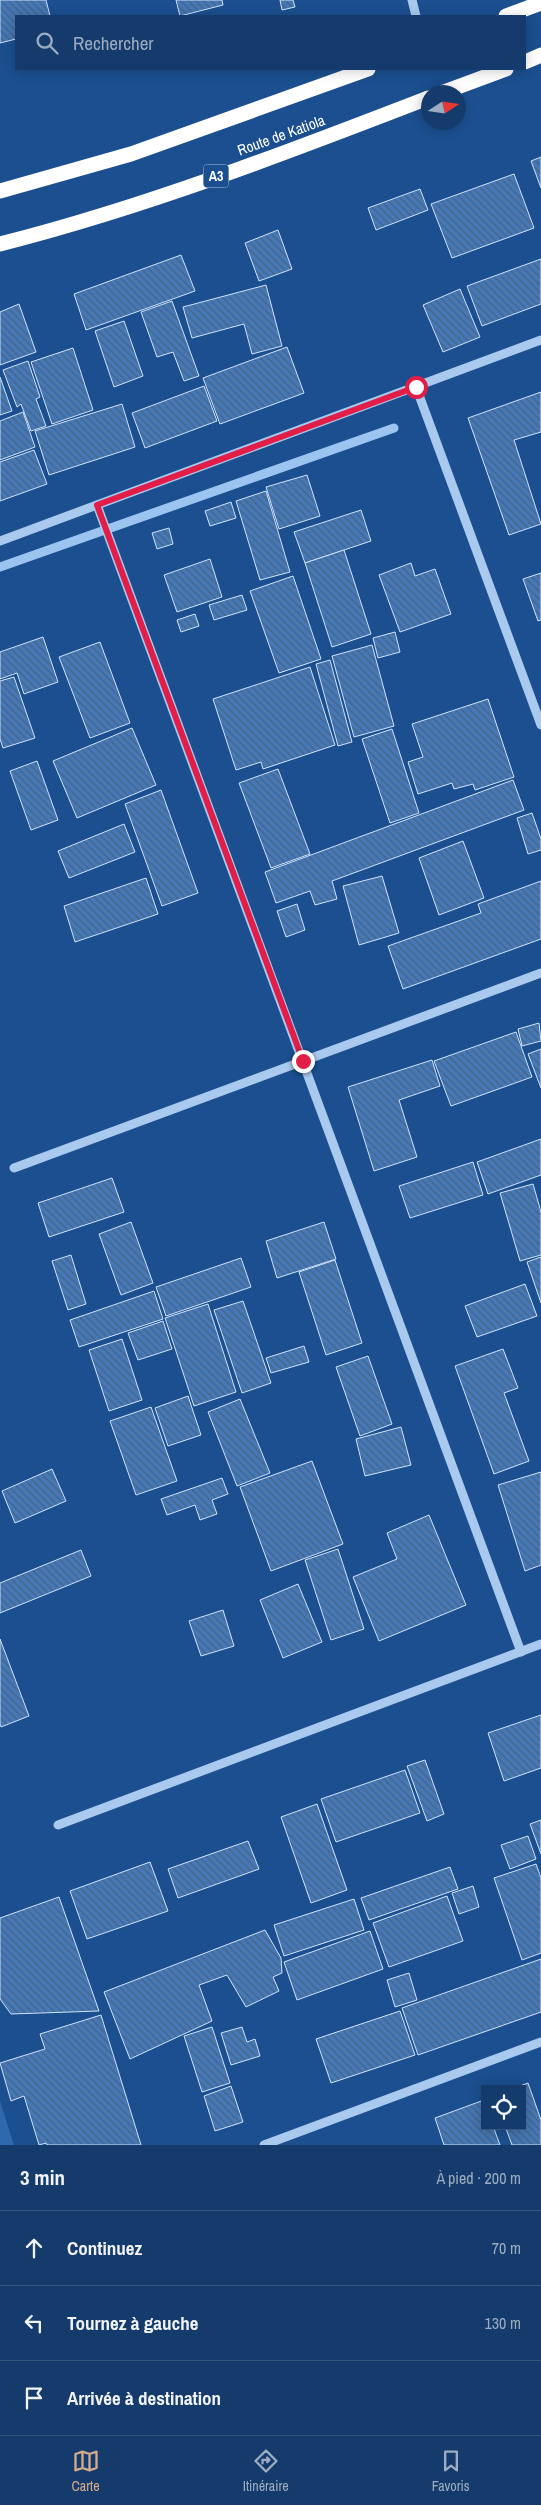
<!DOCTYPE html>
<html lang="fr">
<head>
<meta charset="utf-8">
<style>
  body { margin:0; font-family:"Archivo Narrow",sans-serif; background:#214673; color:#f1f3f6 }
  .controls { position:absolute; right:15px; bottom:15px; display:grid; overflow:hidden; border-radius:0px; box-shadow:0 2px 12px #0003 }
  .controls button { width:45px; height:45px; display:grid; place-items:center; padding:0; border:0; border-bottom:1px solid #33557e; background:#143b6b; color:#f1f3f6; font:25px sans-serif }
  .compass { position:absolute; left:421px; top:85px; width:45px; height:45px; border-radius:50%; background:#143b6b; box-shadow:0 2px 12px #0003; rotate:78deg }
  .stop { position:absolute; width:15px; height:15px; margin:-11px; border:4px solid #e11d48; border-radius:50%; background:#fff }
  .stop.end { background:#e11d48; border-color:#fff; box-shadow:0 1px 5px #0008 }
  .list { margin:0; padding:0; list-style:none }
  h2 { display:flex; justify-content:space-between; align-items:center; height:65px; margin:0; padding:0 20px; font-size:21px }
  h2 small { font-size:16px; font-weight:400; color:#9dadc1 }
  .list li { display:grid; grid-template-columns:32px 1fr auto; gap:15px; align-items:center; box-sizing:border-box; height:75px; padding:0 20px; border-top:1px solid #33557e }
  .list b { display:block; font-size:19px; white-space:nowrap }
  .list em { font-size:16px; font-style:normal; color:#9dadc1 }
  .icon { flex:none; width:28px; height:28px; fill:none; stroke:currentColor; stroke-width:2; stroke-linecap:round; stroke-linejoin:round }
  .map { position:relative; flex:none; width:541px; height:2145px; overflow:hidden }
  .search { position:absolute; background:#143b6b; box-shadow:0 2px 12px #0003; left:15px; right:15px; top:15px; height:55px; display:flex; align-items:center; gap:12px; box-sizing:border-box; padding:0 18px; border-radius:0px; color:#9dadc1; font-size:19px }
  .sheet { height:290px; background:#143b6b }
  nav { display:flex; justify-content:space-around; align-items:center; box-sizing:border-box; height:70px; border-top:1px solid #33557e; background:#143b6b; font-size:14px; color:#9dadc1 }
  nav a { display:grid; justify-items:center; gap:2px }
  nav .on { color:#d6ab8b }
  .map>svg:first-child { display:block }
  .green { fill:#2e69ad }
  .lines { fill:none; stroke-linecap:round; stroke-linejoin:round }
  .stream { stroke:#9cc4f0; stroke-width:9 }
  .building { fill:url(#building-back-hatch); stroke:#cfe3fa }
  .minor { stroke:#a9c9ee; stroke-width:9 }
  .highway { stroke:#fff; stroke-width:15 }
  .route { stroke:#e11d48; stroke-width:6 }
  .labels { text-anchor:middle; dominant-baseline:central; stroke-width:5; stroke-linejoin:round; paint-order:stroke }
  .shield { fill:#1b4f8f; stroke:#bbcadd; stroke-width:1 }
  .shield-label { font-size:14px; font-weight:bold; fill:#fff }
  .street-label { font-size:15px; fill:#fff; stroke:#1b4f8f }
</style>
</head>
<body>
<div class="map">
<svg width="541" height="2145" viewBox="0 0 541 2145">
  <defs>
    <pattern id="building-back-hatch" width="6" height="6" patternUnits="userSpaceOnUse" patternTransform="scale(1.25)"><rect width="6" height="6" fill="#4478b7"/><path d="M-1 5l2 2M0 0l6 6M5-1l2 2" fill="none" stroke="#486282"/></pattern>
  </defs>
  <rect width="100%" height="100%" fill="#1b4f8f"/>
  <polygon class="green" points="0,2101 14,2145 0,2145"/>
  <g class="lines">
    <polyline class="stream" points="0,567 394,428"/>
  </g>
  <g class="building">
    <polygon points="0,0 46,0 50,16 16,16 16,39 0,43"/>
    <polygon points="176,0 222,0 223,5 180,16"/>
    <polygon points="280,0 293,0 295,7 282,10"/>
    <polygon points="541,157 541,188 531,161"/>
    <polygon points="514,174 534,228 452,258 431,204"/>
    <polygon points="420,189 428,210 376,230 368,208"/>
    <polygon points="278,230 292,269 259,281 245,243"/>
    <polygon points="181,255 195,291 86,330 74,294"/>
    <polygon points="541,259 541,304 482,326 467,286"/>
    <polygon points="266,285 282,346 252,354 244,324 192,338 183,307"/>
    <polygon points="460,289 480,337 443,352 423,305"/>
    <polygon points="172,301 199,376 184,381 173,352 157,357 141,312"/>
    <polygon points="19,304 36,352 0,365 0,312"/>
    <polygon points="124,321 143,376 114,387 95,331"/>
    <polygon points="287,347 304,393 220,424 203,378"/>
    <polygon points="73,348 93,410 52,424 31,362"/>
    <polygon points="28,361 40,397 36,399 46,426 31,431 21,404 17,407 3,370"/>
    <polygon points="0,377 12,411 0,415"/>
    <polygon points="204,386 217,421 145,448 132,413"/>
    <polygon points="541,392 541,432 514,440 541,524 509,535 468,418"/>
    <polygon points="122,404 135,447 49,475 35,431"/>
    <polygon points="23,412 35,447 0,460 0,421"/>
    <polygon points="34,450 47,484 0,501 0,462"/>
    <polygon points="307,475 320,516 279,529 266,487"/>
    <polygon points="266,491 290,572 260,580 236,501"/>
    <polygon points="231,502 236,518 210,526 205,511"/>
    <polygon points="361,510 371,541 305,563 294,532"/>
    <polygon points="169,528 173,544 157,549 152,533"/>
    <polygon points="344,550 371,634 332,647 305,563"/>
    <polygon points="210,559 222,597 177,612 164,575"/>
    <polygon points="411,563 415,576 435,569 451,614 400,632 379,575"/>
    <polygon points="541,573 541,620 538,621 523,579"/>
    <polygon points="293,576 321,659 279,673 250,591"/>
    <polygon points="242,595 247,610 214,620 209,605"/>
    <polygon points="195,614 199,626 181,632 177,620"/>
    <polygon points="395,632 400,652 378,658 373,638"/>
    <polygon points="43,637 58,682 24,694 17,673 0,679 0,652"/>
    <polygon points="100,642 130,723 90,738 59,657"/>
    <polygon points="372,645 394,726 354,737 332,656"/>
    <polygon points="330,660 352,742 338,746 316,664"/>
    <polygon points="310,667 335,745 263,769 261,762 236,770 213,699"/>
    <polygon points="14,677 35,738 3,748 0,739 0,681"/>
    <polygon points="488,699 514,777 475,790 473,784 454,789 452,783 418,794 408,762 423,757 412,724"/>
    <polygon points="132,728 156,785 77,818 53,761"/>
    <polygon points="392,729 419,813 390,823 362,739"/>
    <polygon points="37,761 58,820 31,830 10,771"/>
    <polygon points="278,769 310,854 271,868 239,783"/>
    <polygon points="513,780 524,810 332,881 337,899 315,905 310,891 276,903 265,872"/>
    <polygon points="161,790 198,893 162,906 125,804"/>
    <polygon points="532,813 541,839 541,850 528,854 517,818"/>
    <polygon points="124,824 135,852 69,878 58,851"/>
    <polygon points="463,841 484,898 439,915 419,858"/>
    <polygon points="382,876 399,933 359,945 343,886"/>
    <polygon points="146,878 158,914 75,942 64,906"/>
    <polygon points="541,881 541,939 403,989 388,946 481,913 478,904"/>
    <polygon points="297,904 305,930 286,937 277,911"/>
    <polygon points="539,1023 541,1041 522,1046 518,1029"/>
    <polygon points="516,1032 532,1077 451,1106 434,1061"/>
    <polygon points="541,1049 541,1088 528,1054"/>
    <polygon points="432,1060 440,1086 399,1100 417,1157 374,1171 348,1087"/>
    <polygon points="541,1139 541,1175 488,1194 477,1162"/>
    <polygon points="473,1162 483,1195 410,1218 399,1186"/>
    <polygon points="112,1178 124,1212 49,1237 38,1203"/>
    <polygon points="533,1184 541,1212 541,1255 520,1261 500,1193"/>
    <polygon points="131,1222 153,1283 121,1295 99,1234"/>
    <polygon points="324,1222 336,1259 277,1278 266,1241"/>
    <polygon points="71,1255 86,1304 68,1310 52,1261"/>
    <polygon points="541,1257 541,1303 527,1262"/>
    <polygon points="241,1258 251,1287 166,1316 156,1287"/>
    <polygon points="335,1260 362,1343 326,1355 299,1272"/>
    <polygon points="525,1284 537,1316 477,1337 465,1306"/>
    <polygon points="154,1291 163,1319 79,1347 70,1320"/>
    <polygon points="243,1301 271,1383 242,1393 214,1310"/>
    <polygon points="208,1304 236,1392 194,1406 165,1318"/>
    <polygon points="163,1321 172,1349 138,1360 128,1333"/>
    <polygon points="122,1339 142,1400 109,1411 89,1350"/>
    <polygon points="304,1346 309,1362 271,1373 266,1358"/>
    <polygon points="503,1349 518,1388 504,1393 529,1461 494,1474 455,1366"/>
    <polygon points="368,1356 392,1424 360,1436 336,1367"/>
    <polygon points="188,1396 201,1435 168,1446 155,1408"/>
    <polygon points="240,1399 270,1473 237,1486 208,1412"/>
    <polygon points="151,1407 177,1481 136,1495 110,1421"/>
    <polygon points="401,1427 411,1465 365,1476 356,1439"/>
    <polygon points="312,1461 343,1544 271,1571 240,1487"/>
    <polygon points="52,1469 66,1501 15,1523 2,1491"/>
    <polygon points="541,1472 541,1565 525,1571 498,1485"/>
    <polygon points="222,1478 228,1494 212,1500 217,1514 200,1520 195,1505 167,1515 161,1499"/>
    <polygon points="429,1515 466,1605 379,1641 353,1577 397,1559 387,1533"/>
    <polygon points="338,1549 364,1629 331,1640 305,1560"/>
    <polygon points="81,1550 91,1576 0,1613 0,1583"/>
    <polygon points="298,1584 322,1642 283,1658 260,1600"/>
    <polygon points="223,1610 234,1646 201,1656 189,1621"/>
    <polygon points="0,1639 29,1716 1,1727 0,1724"/>
    <polygon points="541,1715 541,1768 504,1781 488,1733"/>
    <polygon points="425,1760 444,1814 427,1821 407,1766"/>
    <polygon points="405,1770 420,1813 336,1842 321,1799"/>
    <polygon points="317,1804 347,1890 311,1903 281,1817"/>
    <polygon points="541,1820 541,1854 530,1824"/>
    <polygon points="528,1836 536,1859 510,1869 501,1845"/>
    <polygon points="248,1841 259,1869 178,1898 168,1869"/>
    <polygon points="150,1862 168,1911 87,1939 70,1891"/>
    <polygon points="536,1864 541,1878 541,1953 522,1960 494,1878"/>
    <polygon points="450,1867 458,1889 369,1920 361,1898"/>
    <polygon points="473,1886 479,1907 459,1914 452,1893"/>
    <polygon points="447,1896 463,1941 389,1967 373,1923"/>
    <polygon points="59,1897 99,2011 11,2014 0,1999 0,1918"/>
    <polygon points="354,1899 364,1930 284,1956 274,1925"/>
    <polygon points="265,1930 281,1958 282,1973 273,1977 279,1991 246,2007 227,1975 199,1985 212,2021 130,2059 104,1992"/>
    <polygon points="370,1931 383,1969 297,2000 284,1962"/>
    <polygon points="541,1959 541,2012 418,2055 402,2008"/>
    <polygon points="409,1973 417,2000 395,2007 387,1980"/>
    <polygon points="400,2011 415,2055 331,2083 316,2039"/>
    <polygon points="101,2015 141,2145 47,2145 46,2143 39,2145 24,2096 11,2101 0,2063 45,2049 40,2034"/>
    <polygon points="212,2027 230,2083 202,2092 184,2036"/>
    <polygon points="242,2027 247,2042 255,2039 260,2056 231,2065 221,2033"/>
    <polygon points="528,2083 541,2120 541,2145 512,2145 505,2126 522,2126 522,2089 512,2089"/>
    <polygon points="231,2086 243,2122 215,2131 204,2096"/>
    <polygon points="484,2100 485,2126 493,2126 500,2145 444,2145 435,2118"/>
  </g>
  <g class="lines">
    <g class="minor">
      <polyline points="412,0 416,16"/>
      <polyline points="416,387 541,725"/>
      <polyline points="97,505 521,1652"/>
      <polyline points="0,541 541,340"/>
      <polyline points="14,1168 541,973"/>
      <polyline points="58,1825 541,1644"/>
      <polyline points="264,2145 541,2042"/>
    </g>
    <g class="highway">
      <polyline points="506,16 541,3"/>
      <polyline points="525,62 541,55"/>
      <polyline points="444,92 506,69"/>
      <polyline points="0,191 131,154 368,69"/>
      <path d="M0,244C146,207 288,152 428,98"/>
    </g>
  </g>
  <g class="lines">
    <polyline class="route" points="303,1061 97,505 416,387"/>
  </g>
  <g class="labels">
    <rect class="shield" x="203.5" y="164.5" width="25" height="23" rx="4"/>
    <g class="shield-label">
      <text x="216" y="176">A3</text>
    </g>
    <g class="street-label">
      <text transform="translate(281 135) rotate(-20)">Route de Katiola</text>
    </g>
  </g>
</svg>
<div class="controls">
<button><svg class="icon" aria-label="locate" viewBox="0 0 24 24"><circle cx="12" cy="12" r="6"/><path d="M12 2v4M12 18v4M2 12h4M18 12h4"/></svg></button>
</div>
<svg class="compass" viewBox="-18 -18 36 36"><path d="M0-13l5 13h-10z" fill="#e53935"/><path d="M0 13l5-13h-10z" fill="#9dadc1"/></svg>
<div class="stop" style="left:416px;top:387px"></div>
<div class="stop end" style="left:303px;top:1061px"></div>
<div class="search"><svg class="icon" aria-label="search" viewBox="0 0 24 24"><circle cx="10" cy="10" r="6"/><path d="M15 15l6 6"/></svg>Rechercher</div>
</div>
<section class="sheet">
<h2>3 min<small>À pied · 200 m</small></h2>
<ul class="list">
<li><svg class="icon" aria-label="ahead" viewBox="0 0 24 24"><path d="M12 20V5M6 11l6-6 6 6"/></svg><div><b>Continuez</b></div><em>70 m</em></li>
<li><svg class="icon" aria-label="left" viewBox="0 0 24 24"><path d="M17 20v-9H6M10 6l-5 5 5 5"/></svg><div><b>Tournez à gauche</b></div><em>130 m</em></li>
<li><svg class="icon" aria-label="arrive" viewBox="0 0 24 24"><path d="M6 21V4h12l-3 4 3 4H6"/></svg><div><b>Arrivée à destination</b></div></li>
</ul>
</section>
<nav>
<a class="on"><svg class="icon" aria-label="map" viewBox="0 0 24 24"><path d="M3 6l6-2 6 2 6-2v14l-6 2-6-2-6 2zM9 4v14M15 6v14"/></svg>Carte</a>
<a><svg class="icon" aria-label="directions" viewBox="0 0 24 24"><path d="M12 3l9 9-9 9-9-9zM9 14v-3h6M13 9l2 2-2 2"/></svg>Itinéraire</a>
<a><svg class="icon" aria-label="saved" viewBox="0 0 24 24"><path d="M7 4h10v16l-5-4-5 4z"/></svg>Favoris</a>
</nav>
</body>
</html>
